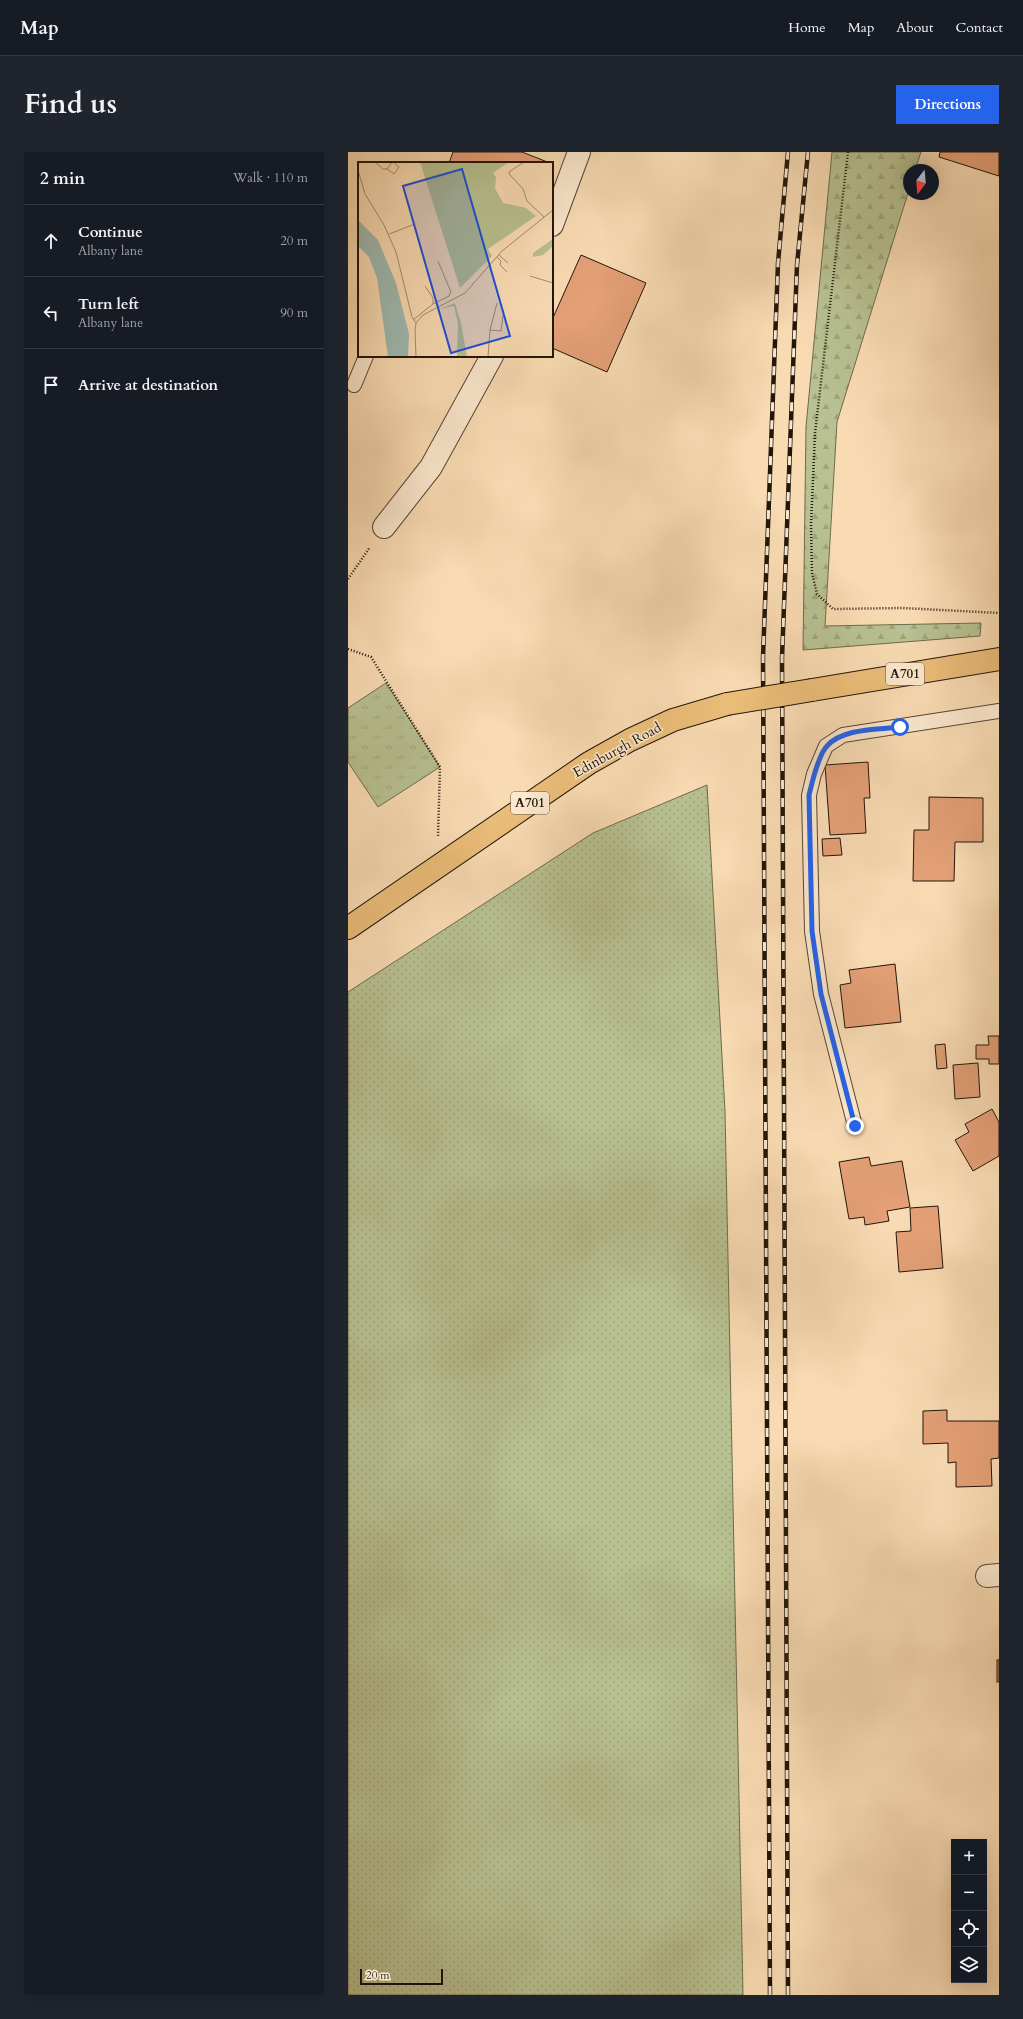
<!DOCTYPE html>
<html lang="en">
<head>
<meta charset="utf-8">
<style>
  body { margin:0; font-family:Cardo,serif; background:#20242c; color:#f1f3f6 }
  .controls { position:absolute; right:12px; bottom:12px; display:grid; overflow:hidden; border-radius:0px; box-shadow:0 4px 16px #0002 }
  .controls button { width:36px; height:36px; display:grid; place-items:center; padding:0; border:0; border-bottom:1px solid #363941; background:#171b24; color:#f1f3f6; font:20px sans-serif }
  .compass { position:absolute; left:555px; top:12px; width:36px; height:36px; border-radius:50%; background:#171b24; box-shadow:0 4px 16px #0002; rotate:196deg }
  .scale { position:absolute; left:12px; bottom:10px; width:83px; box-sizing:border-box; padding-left:4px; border:2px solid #22150a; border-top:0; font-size:11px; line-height:14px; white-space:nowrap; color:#22150a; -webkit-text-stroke:3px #fbe8ce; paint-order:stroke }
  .stop { position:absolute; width:12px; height:12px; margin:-9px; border:3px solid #2563eb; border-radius:50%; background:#fff }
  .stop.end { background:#2563eb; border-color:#fff; box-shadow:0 1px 4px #0008 }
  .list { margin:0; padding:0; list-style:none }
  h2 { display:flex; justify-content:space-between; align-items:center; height:52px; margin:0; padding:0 16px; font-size:17px }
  h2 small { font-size:13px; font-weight:400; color:#9ea1a6 }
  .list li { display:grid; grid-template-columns:26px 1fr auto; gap:12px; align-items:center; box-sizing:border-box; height:72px; padding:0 16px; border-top:1px solid #363941 }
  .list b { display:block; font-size:15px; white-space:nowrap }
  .list p { margin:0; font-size:13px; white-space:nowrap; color:#9ea1a6 }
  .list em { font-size:13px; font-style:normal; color:#9ea1a6 }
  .icon { flex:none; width:22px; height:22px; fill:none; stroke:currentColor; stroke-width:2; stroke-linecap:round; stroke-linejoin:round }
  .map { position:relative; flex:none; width:651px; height:1843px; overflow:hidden; border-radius:0px }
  header { display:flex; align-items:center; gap:24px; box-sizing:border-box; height:56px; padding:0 20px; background:#171b24; border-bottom:1px solid #363941 }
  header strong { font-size:19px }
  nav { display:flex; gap:22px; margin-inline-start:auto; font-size:14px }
  .intro { display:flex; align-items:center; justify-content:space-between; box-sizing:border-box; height:96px; padding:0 24px }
  h1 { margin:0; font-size:28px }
  .button { padding:10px 18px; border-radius:0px; background:#2563eb; color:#fff; font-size:14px; font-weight:700 }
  main { display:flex; gap:24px; padding:0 24px }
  aside { flex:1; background:#171b24; border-radius:0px; box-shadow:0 4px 16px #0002 }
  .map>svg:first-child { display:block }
  .grass { fill:url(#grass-dots); stroke:#6d6b4e }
  .forest { fill:url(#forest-firs); stroke:#6d6b4e }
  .park { fill:url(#park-tufts); stroke:#6d6b4e }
  .building { fill:#e4a077; stroke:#22150a }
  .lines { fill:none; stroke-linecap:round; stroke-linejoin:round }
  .lane-casing { stroke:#584634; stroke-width:16 }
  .street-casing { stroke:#584634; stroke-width:24 }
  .primary-casing { stroke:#22150a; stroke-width:24 }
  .path { stroke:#22150a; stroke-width:2.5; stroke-dasharray:1 2; stroke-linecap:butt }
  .lane { stroke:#fbe8ce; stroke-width:14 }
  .street { stroke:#fbe8ce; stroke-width:22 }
  .primary { stroke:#ecbe7a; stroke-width:22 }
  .rail-casing { stroke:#22150a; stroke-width:4.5 }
  .rail { stroke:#fbe8ce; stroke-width:3; stroke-dasharray:9; stroke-linecap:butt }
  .primary-bridge-casing { stroke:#22150a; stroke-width:24; stroke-linecap:butt }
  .primary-bridge { stroke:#ecbe7a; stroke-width:22 }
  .route { stroke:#2563eb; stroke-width:5 }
  .labels { text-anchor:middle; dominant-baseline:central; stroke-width:3; stroke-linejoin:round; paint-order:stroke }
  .shield { fill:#fbe8ce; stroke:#635445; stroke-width:1 }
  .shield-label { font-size:13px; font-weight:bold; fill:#22150a }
  .street-label { font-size:14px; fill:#22150a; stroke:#fbe8ce }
  .inset-road { fill:none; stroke:#a38c6f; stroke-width:1 }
  .view { fill:#1d4ed8; fill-opacity:0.15; stroke:#1d4ed8; stroke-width:2 }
  .inset-edge { fill:none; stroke:#22150a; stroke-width:2 }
</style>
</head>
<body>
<header>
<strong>Map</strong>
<nav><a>Home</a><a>Map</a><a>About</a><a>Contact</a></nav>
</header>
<div class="intro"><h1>Find us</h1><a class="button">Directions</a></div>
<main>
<aside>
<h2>2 min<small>Walk · 110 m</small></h2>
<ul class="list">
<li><svg class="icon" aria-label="ahead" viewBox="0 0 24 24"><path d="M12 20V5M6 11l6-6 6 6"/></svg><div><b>Continue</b><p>Albany lane</p></div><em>20 m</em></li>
<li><svg class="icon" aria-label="left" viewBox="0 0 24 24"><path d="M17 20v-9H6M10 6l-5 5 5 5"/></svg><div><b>Turn left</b><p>Albany lane</p></div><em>90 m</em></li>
<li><svg class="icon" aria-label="arrive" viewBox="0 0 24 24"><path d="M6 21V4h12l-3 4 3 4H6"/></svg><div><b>Arrive at destination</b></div></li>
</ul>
</aside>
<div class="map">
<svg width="651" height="1843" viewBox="0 0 651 1843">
  <defs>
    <pattern id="grass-dots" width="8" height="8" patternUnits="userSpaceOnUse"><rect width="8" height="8" fill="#b8c191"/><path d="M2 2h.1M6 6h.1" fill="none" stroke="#9ea57c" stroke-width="1.8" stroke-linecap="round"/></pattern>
    <pattern id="forest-firs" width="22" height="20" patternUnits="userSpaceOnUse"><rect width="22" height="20" fill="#b8c191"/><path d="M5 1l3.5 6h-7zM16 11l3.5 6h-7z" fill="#9ea57c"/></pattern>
    <pattern id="park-tufts" width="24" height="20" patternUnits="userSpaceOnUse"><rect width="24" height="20" fill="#b8c191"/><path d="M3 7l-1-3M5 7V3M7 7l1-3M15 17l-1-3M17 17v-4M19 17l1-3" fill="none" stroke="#9ea57c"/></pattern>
  </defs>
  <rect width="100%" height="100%" fill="#f9dbb3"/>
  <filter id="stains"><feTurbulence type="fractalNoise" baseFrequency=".005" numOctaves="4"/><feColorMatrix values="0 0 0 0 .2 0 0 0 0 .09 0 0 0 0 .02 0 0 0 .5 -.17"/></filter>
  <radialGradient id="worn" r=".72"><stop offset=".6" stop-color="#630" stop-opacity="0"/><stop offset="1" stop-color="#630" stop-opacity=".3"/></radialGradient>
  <polygon class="grass" points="359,633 377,959 395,1843 0,1843 0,840 245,681"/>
  <polygon class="forest" points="484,0 573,0 567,18 561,18 561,38 489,270 477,474 633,471 632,484 455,498 458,275"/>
  <polygon class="park" points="38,531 92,615 30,655 0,610 0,556"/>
  <g class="building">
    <polygon points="105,0 174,0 202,11 101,11"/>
    <polygon points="592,0 651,0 651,24 591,5"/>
    <polygon points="233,103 298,131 259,220 204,196 204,168"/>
    <polygon points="520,610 522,646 516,646 518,681 482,683 477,613"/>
    <polygon points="581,645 635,646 635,690 607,690 606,729 565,729 566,678 581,678"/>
    <polygon points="492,686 494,703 475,704 474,687"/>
    <polygon points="547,812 553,870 497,876 492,833 503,831 501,818"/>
    <polygon points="640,884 651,884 651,912 641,912 641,907 628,907 628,893 641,893"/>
    <polygon points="597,892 599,916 589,917 587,893"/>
    <polygon points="630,911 632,945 607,947 605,913"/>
    <polygon points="644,957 651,970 651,1004 625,1019 607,988 621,980 617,972"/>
    <polygon points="521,1005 523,1014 554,1009 562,1055 539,1059 541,1069 517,1073 516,1065 501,1067 491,1010"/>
    <polygon points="590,1054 595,1116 551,1120 548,1080 563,1079 562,1056"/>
    <polygon points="599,1258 599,1269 651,1269 651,1306 643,1307 644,1334 608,1335 608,1310 600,1311 600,1291 575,1292 575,1259"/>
    <rect x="649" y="1508" width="2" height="22"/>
  </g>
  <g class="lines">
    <defs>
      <g id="lane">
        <polyline points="6,233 18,204"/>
        <polyline points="507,974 473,842 464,779 461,643 466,622 478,594 495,583 651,559"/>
      </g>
      <g id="street">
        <polyline points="204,73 231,0"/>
        <polyline points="36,375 83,315 144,204"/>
        <polyline points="639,1424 651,1423"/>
      </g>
      <g id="primary">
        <polyline points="464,538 651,507"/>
        <polyline points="0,776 241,611 282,588 325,568 379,552"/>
      </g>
    </defs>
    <use href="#lane" class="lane-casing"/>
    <use href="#street" class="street-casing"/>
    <use href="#primary" class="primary-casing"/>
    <g class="path">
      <polyline points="500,0 467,281 463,373 464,421 469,442 485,457 555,456 651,461"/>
      <polyline points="0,427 22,395"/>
      <polyline points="0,497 23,505 92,615 90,684"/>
    </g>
    <use href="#lane" class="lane"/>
    <use href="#street" class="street"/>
    <use href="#primary" class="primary"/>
    <defs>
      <g id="rail">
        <polyline points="422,1843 415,505 430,111 440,0"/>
        <polyline points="440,1843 434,506 449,113 460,0"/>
      </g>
    </defs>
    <use href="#rail" class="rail-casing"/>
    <use href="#rail" class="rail"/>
    <defs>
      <polyline id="primary-bridge" points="379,552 464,538"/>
    </defs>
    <use href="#primary-bridge" class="primary-bridge-casing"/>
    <use href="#primary-bridge" class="primary-bridge"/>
  </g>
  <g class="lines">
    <path class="route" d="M507,974L473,842L464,779L461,643C464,631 470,603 479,594C495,576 529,578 552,575"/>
  </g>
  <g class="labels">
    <g class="shield">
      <rect x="538" y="511" width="38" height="22" rx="3"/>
      <rect x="163" y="640" width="38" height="22" rx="3"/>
    </g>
    <g class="shield-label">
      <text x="557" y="522">A701</text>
      <text x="182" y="651">A701</text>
    </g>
    <g class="street-label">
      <text transform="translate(269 598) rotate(-29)">Edinburgh Road</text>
    </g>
  </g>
  <g transform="translate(10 10)">
    <rect width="195" height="195" fill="#f9dbb3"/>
    <path d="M62,0H151L135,11L138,15L137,26L145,41L168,46L178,54L130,87L134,94L102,126Z" fill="#b8c191"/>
    <path d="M195,77V84L185,93L175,95V91ZM97,141L103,161L109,195H99L100,162L96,144L82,147Z" fill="#b8c191"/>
    <path d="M0,58L20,78L38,121L51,172L50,195H30L19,116L11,95L0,84Z" fill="#9ebab2"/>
    <path class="inset-road" d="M17,0L25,7H29M34,0L29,7L36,12L41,5L35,0M166,0L151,10L152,13L165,27L169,39L186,55M0,8L7,32L26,63L38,90L54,155L58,161M31,72L57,62M141,93L150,101M139,95L143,99L142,103L149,110M172,114L195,121M75,142L91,134L93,130L80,99M55,158L75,142V136L67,124M132,168L143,169L145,153M58,195L57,169L58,161L65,153L107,131L144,89L195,48M130,195L132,168L139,141"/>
    <path class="view" d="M104,7L152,174L93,191L45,24Z"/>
    <rect width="195" height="195" class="inset-edge"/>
  </g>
  <rect width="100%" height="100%" filter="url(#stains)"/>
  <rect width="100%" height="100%" fill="url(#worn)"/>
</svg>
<div class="controls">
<button>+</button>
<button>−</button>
<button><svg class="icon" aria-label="locate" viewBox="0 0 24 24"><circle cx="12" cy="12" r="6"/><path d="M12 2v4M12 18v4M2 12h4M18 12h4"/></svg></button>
<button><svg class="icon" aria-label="layers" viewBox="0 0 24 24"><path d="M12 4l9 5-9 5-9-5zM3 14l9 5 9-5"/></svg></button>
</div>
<svg class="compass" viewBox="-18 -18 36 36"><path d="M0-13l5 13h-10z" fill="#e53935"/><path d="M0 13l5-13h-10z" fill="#9ea1a6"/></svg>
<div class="scale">20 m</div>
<div class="stop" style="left:552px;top:575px"></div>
<div class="stop end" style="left:507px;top:974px"></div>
</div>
</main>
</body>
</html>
